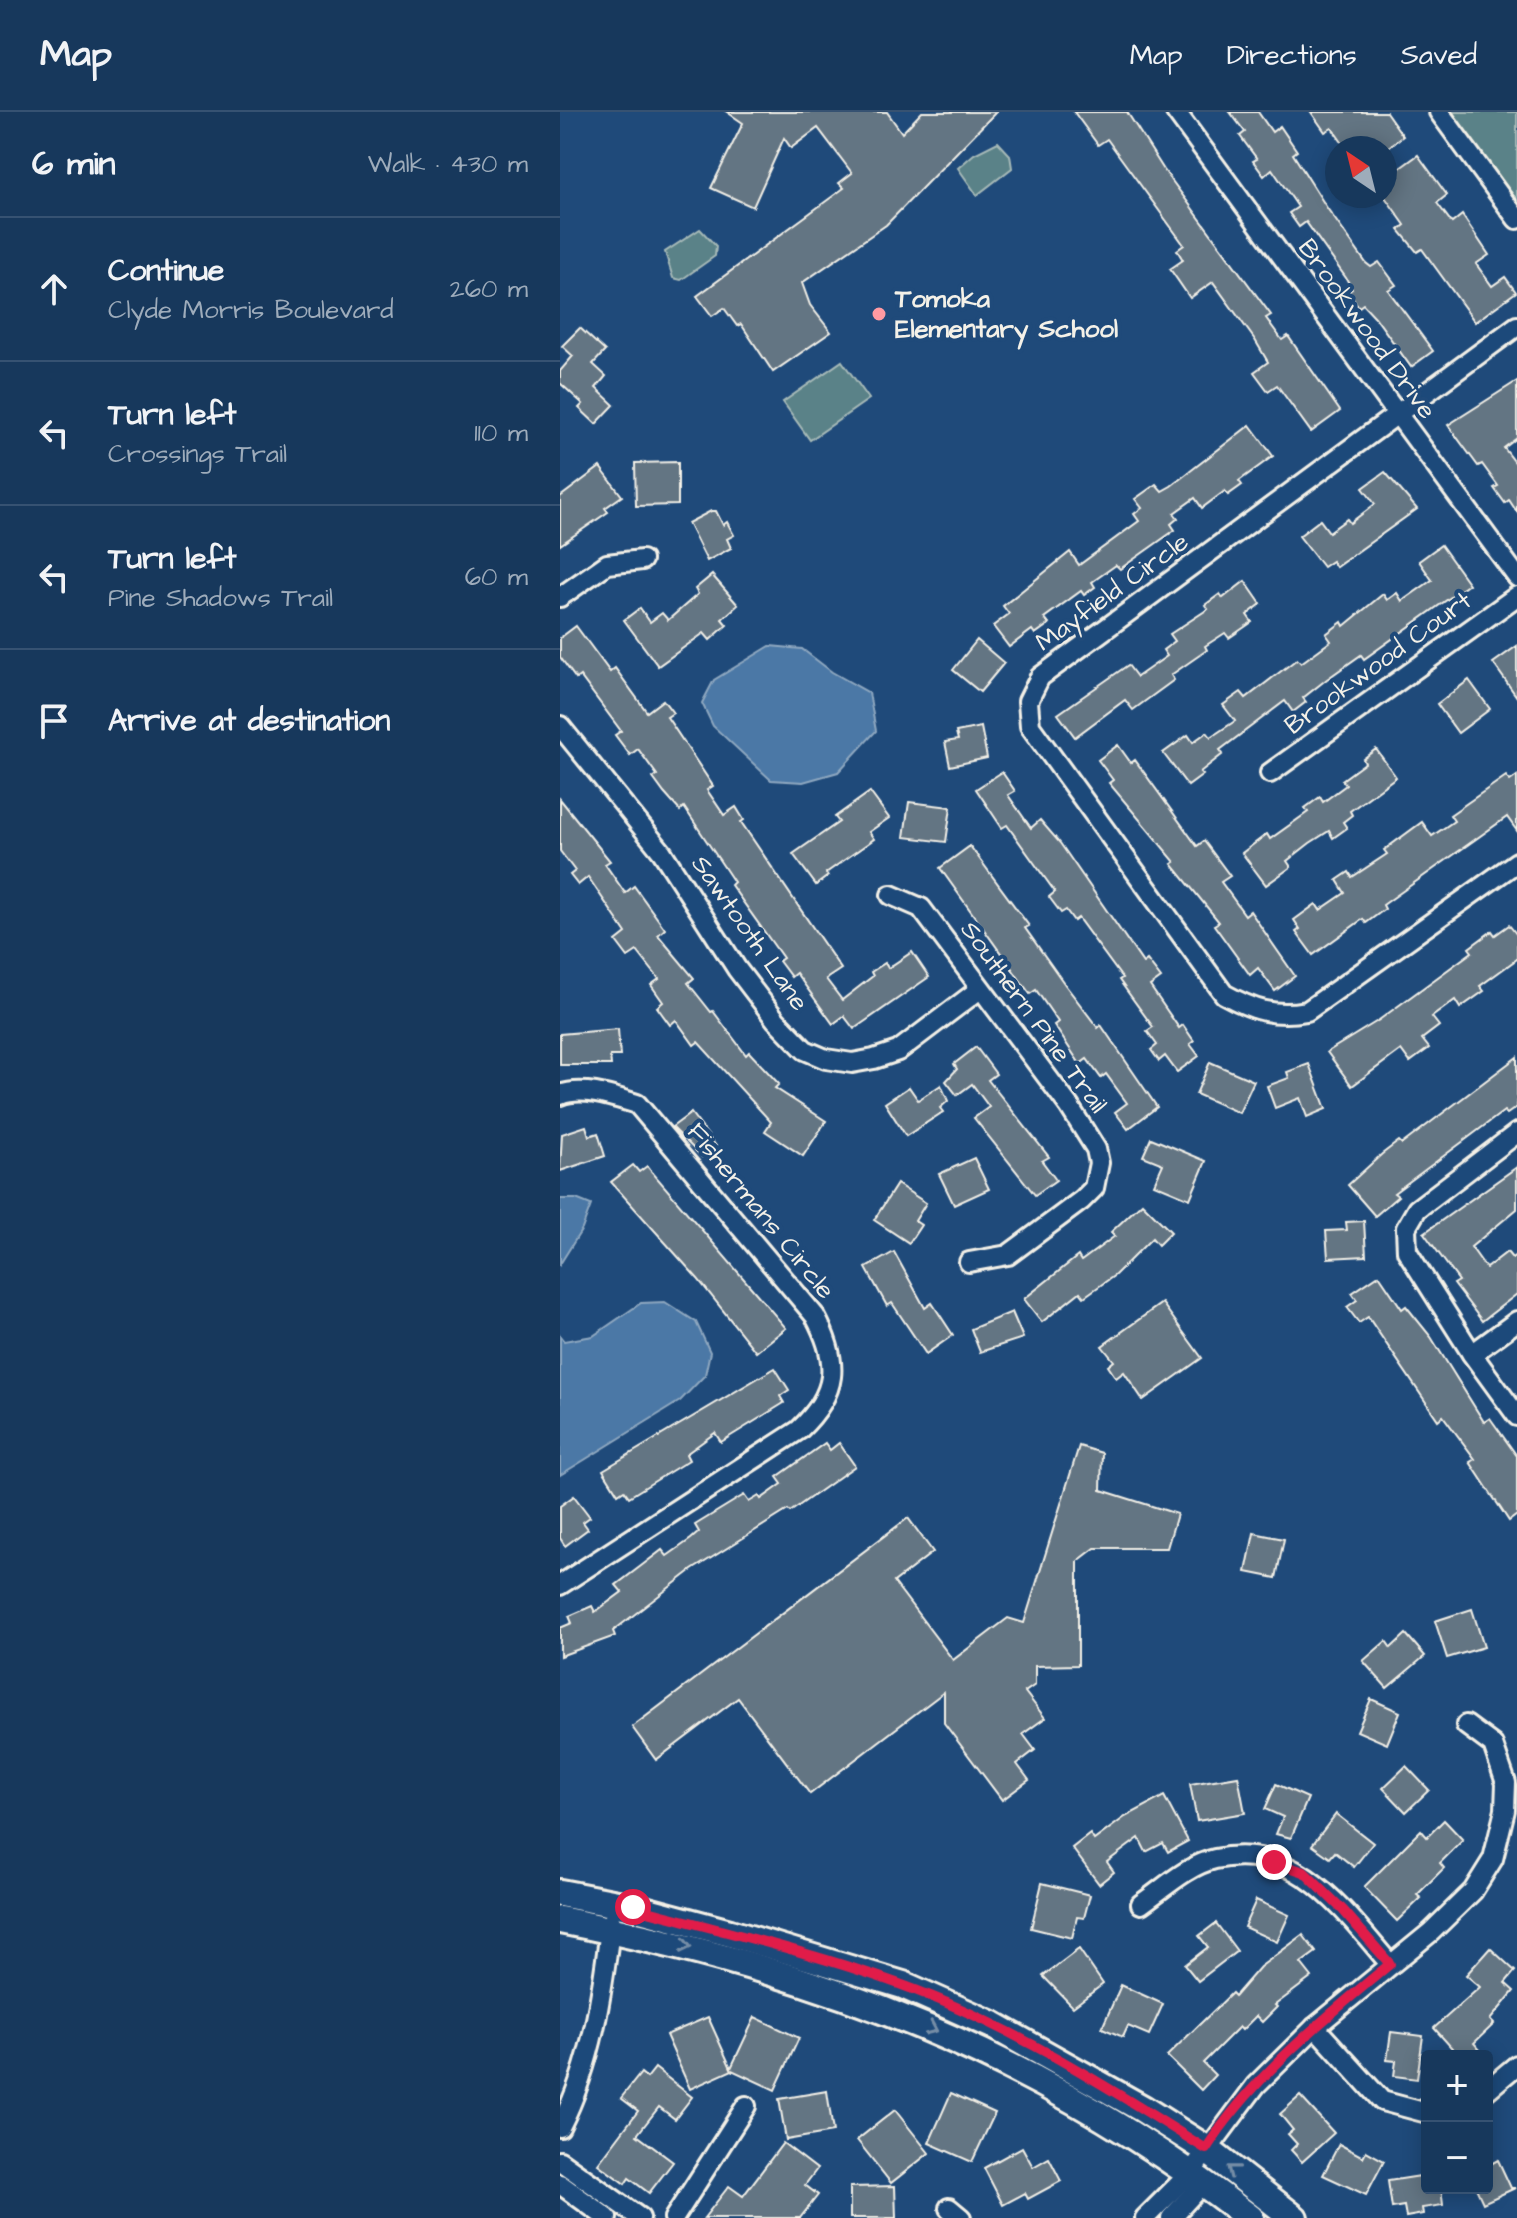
<!DOCTYPE html>
<html lang="en">
<head>
<meta charset="utf-8">
<style>
  body { margin:0; font-family:"Architects Daughter",sans-serif; background:#203f62; color:#f1f3f6 }
  .controls { position:absolute; right:24px; bottom:24px; display:grid; overflow:hidden; border-radius:8px; box-shadow:0 4px 20px #0003 }
  .controls button { width:72px; height:72px; display:grid; place-items:center; padding:0; border:0; border-bottom:2px solid #365272; background:#17385c; color:#f1f3f6; font:40px sans-serif }
  .compass { position:absolute; left:765px; top:24px; width:72px; height:72px; border-radius:50%; background:#17385c; box-shadow:0 4px 20px #0003; rotate:325deg }
  .stop { position:absolute; width:24px; height:24px; margin:-18px; border:6px solid #e11d48; border-radius:50%; background:#fff }
  .stop.end { background:#e11d48; border-color:#fff; box-shadow:0 2px 8px #0008 }
  .list { margin:0; padding:0; list-style:none }
  h2 { display:flex; justify-content:space-between; align-items:center; height:104px; margin:0; padding:0 32px; font-size:34px }
  h2 small { font-size:26px; font-weight:400; color:#9eacbb }
  .list li { display:grid; grid-template-columns:52px 1fr auto; gap:24px; align-items:center; box-sizing:border-box; height:144px; padding:0 32px; border-top:2px solid #365272 }
  .list b { display:block; font-size:30px; white-space:nowrap }
  .list p { margin:0; font-size:26px; white-space:nowrap; color:#9eacbb }
  .list em { font-size:26px; font-style:normal; color:#9eacbb }
  .icon { flex:none; width:44px; height:44px; fill:none; stroke:currentColor; stroke-width:2; stroke-linecap:round; stroke-linejoin:round }
  .map { position:relative; flex:none; width:957px; height:2106px; overflow:hidden }
  header { display:flex; align-items:center; gap:48px; box-sizing:border-box; height:112px; padding:0 40px; background:#17385c; border-bottom:2px solid #365272 }
  header strong { font-size:38px }
  nav { display:flex; gap:44px; margin-inline-start:auto; font-size:28px }
  main { display:flex }
  aside { flex:1; background:#17385c }
  .map>svg:first-child { display:block }
  .green { fill:#5a8288; stroke:#a7bab8; stroke-width:2 }
  .water { fill:#4b78a6; stroke:#8fa8c0; stroke-width:2 }
  .building { fill:#647483; stroke:#f4f1e8; stroke-width:2 }
  .lines { fill:none; stroke-linecap:round; stroke-linejoin:round }
  .street-casing { stroke:#f4f1e8; stroke-width:24 }
  .secondary-casing { stroke:#f4f1e8; stroke-width:32 }
  .street { stroke:#1f4a7a; stroke-width:18 }
  .secondary { stroke:#1f4a7a; stroke-width:26 }
  .oneway { stroke:#748da6 }
  .route { stroke:#e11d48; stroke-width:10 }
  .poi-dot { fill:#ff9aa2; stroke:#1f4a7a; stroke-width:3 }
  .labels { text-anchor:middle; dominant-baseline:central; stroke-width:8; stroke-linejoin:round; paint-order:stroke }
  .poi-label { font-size:26px; font-weight:bold; fill:#f4f1e8; stroke:#1f4a7a; text-anchor:start }
  .street-label { font-size:26px; fill:#f4f1e8; stroke:#1f4a7a }
</style>
</head>
<body>
<header>
<strong>Map</strong>
<nav><a>Map</a><a>Directions</a><a>Saved</a></nav>
</header>
<main>
<aside>
<h2>6 min<small>Walk · 430 m</small></h2>
<ul class="list">
<li><svg class="icon" aria-label="ahead" viewBox="0 0 24 24"><path d="M12 20V5M6 11l6-6 6 6"/></svg><div><b>Continue</b><p>Clyde Morris Boulevard</p></div><em>260 m</em></li>
<li><svg class="icon" aria-label="left" viewBox="0 0 24 24"><path d="M17 20v-9H6M10 6l-5 5 5 5"/></svg><div><b>Turn left</b><p>Crossings Trail</p></div><em>110 m</em></li>
<li><svg class="icon" aria-label="left" viewBox="0 0 24 24"><path d="M17 20v-9H6M10 6l-5 5 5 5"/></svg><div><b>Turn left</b><p>Pine Shadows Trail</p></div><em>60 m</em></li>
<li><svg class="icon" aria-label="arrive" viewBox="0 0 24 24"><path d="M6 21V4h12l-3 4 3 4H6"/></svg><div><b>Arrive at destination</b></div></li>
</ul>
</aside>
<div class="map">
<svg width="957" height="2106" viewBox="0 0 957 2106">
  <rect width="100%" height="100%" fill="#1f4a7a"/>
  <filter id="ink" filterUnits="userSpaceOnUse"><feTurbulence type="fractalNoise" baseFrequency=".0125" numOctaves="2"/><feDisplacementMap in="SourceGraphic" scale="16" xChannelSelector="R" yChannelSelector="G"/><feConvolveMatrix kernelMatrix="1 2 1 2 8 2 1 2 1" color-interpolation-filters="sRGB"/></filter>
  <g filter="url(#ink)">
    <g class="green">
      <polygon points="879,0 957,0 957,107"/>
      <polygon points="438,30 450,43 452,56 417,83 398,56 414,42"/>
      <polygon points="140,117 156,134 155,144 121,168 113,166 105,140"/>
      <polygon points="282,249 309,287 250,328 223,290"/>
    </g>
    <g class="water">
      <polygon points="210,534 242,537 272,560 309,581 316,619 278,660 243,670 211,668 153,614 142,591 154,568"/>
      <polygon points="0,1087 16,1087 31,1093 22,1117 0,1152"/>
      <polygon points="105,1190 136,1210 150,1240 145,1263 120,1289 0,1363 0,1224 4,1229 33,1224 81,1191"/>
    </g>
    <g class="building">
      <polygon points="167,0 327,0 342,21 362,0 436,0 326,113 242,171 250,193 271,220 213,260 181,212 177,214 164,196 152,204 137,184 284,76 279,71 292,61 258,16 231,36 224,26 193,95 151,76 183,11"/>
      <polygon points="514,0 567,0 604,58 711,203 706,206 722,228 728,224 780,299 751,320 717,273 708,279 694,260 708,250 695,228 653,170 630,186 610,157 623,148 617,138 624,133 547,27 538,33"/>
      <polygon points="670,0 698,0 712,20 720,14 737,39 733,42 767,96 806,151 811,155 819,150 836,173 828,178 873,239 851,255 815,205 803,192 799,195 788,180 792,177 786,166 746,110 739,115 729,101 738,95 712,57 704,64 693,49 697,47 680,24 685,20"/>
      <polygon points="751,0 826,0 843,24 827,36 786,36 772,16 765,20"/>
      <polygon points="858,43 887,83 877,91 892,111 902,103 929,143 916,152 932,174 945,165 956,180 915,210 862,137 857,140 839,118 845,113 825,85 825,67"/>
      <polygon points="20,216 45,239 33,252 46,264 36,276 54,293 36,312 19,296 23,292 0,271 0,259 13,244 2,234"/>
      <polygon points="957,269 957,326 944,336 957,353 957,400 949,388 945,391 934,376 938,374 922,352 918,354 888,313"/>
      <polygon points="690,313 713,344 679,369 682,373 668,383 665,379 642,396 635,386 614,401 618,406 611,412 615,418 560,457 556,453 532,470 535,475 524,483 521,479 484,506 489,512 475,522 472,518 449,535 433,514 449,502 443,494 510,440 519,453 579,409 574,402 582,396 575,387 596,372 602,379 611,374"/>
      <polygon points="118,350 118,393 76,394 75,351"/>
      <polygon points="40,355 62,384 45,396 48,400 0,433 0,385"/>
      <polygon points="825,360 857,397 776,455 772,449 763,455 739,424 760,408 769,420 787,407 790,411 815,392 803,376"/>
      <polygon points="151,399 156,399 163,413 167,410 174,423 167,427 171,436 147,449 128,411"/>
      <polygon points="881,433 909,472 804,547 801,543 767,567 743,586 746,590 733,600 725,589 660,638 663,642 640,660 643,663 628,674 603,641 628,623 633,630 647,620 651,625 675,609 663,593 681,580 686,586 737,547 741,551 771,529 766,522 782,510 784,514 823,482 827,488 837,481 842,489 872,468 859,449"/>
      <polygon points="152,463 178,493 162,507 167,513 150,528 144,521 98,554 64,508 80,496 90,510 102,501 108,508 138,482 135,477"/>
      <polygon points="685,469 701,492 687,503 692,510 669,526 665,521 645,534 647,538 611,563 614,568 573,598 565,588 515,625 498,602 568,553 577,565 607,544 603,538 615,529 610,522 648,497 645,493 660,482 663,486"/>
      <polygon points="16,514 50,560 55,556 87,600 103,588 113,601 107,605 153,674 147,678 164,703 176,695 184,708 181,710 281,857 266,867 282,888 313,864 311,860 325,851 328,856 352,840 369,865 294,917 284,904 273,912 236,861 231,865 219,849 223,846 171,773 174,770 124,695 120,699 104,681 93,666 97,663 78,637 70,643 55,623 61,619 20,564 16,567 0,545 0,526"/>
      <polygon points="417,528 444,551 420,580 393,558"/>
      <polygon points="957,534 957,585 933,551"/>
      <polygon points="909,568 930,597 898,621 877,592"/>
      <polygon points="421,615 427,646 390,654 385,630 398,628 396,620"/>
      <polygon points="558,633 571,651 575,648 637,734 644,729 670,764 661,770 685,803 690,799 735,864 715,879 698,856 690,863 654,813 659,810 612,752 615,750 549,671 553,668 538,648"/>
      <polygon points="816,637 836,665 790,699 792,703 783,710 787,716 773,726 769,719 750,731 727,749 731,755 706,773 682,741 707,722 710,727 748,700 745,696 760,685 763,690 786,673 782,668 805,651 803,647"/>
      <polygon points="442,660 455,679 448,683 471,716 480,708 500,731 583,851 587,848 601,866 590,874 619,916 623,913 634,929 630,932 639,944 617,960 605,944 599,949 591,938 597,933 587,919 593,915 559,868 562,866 518,806 514,809 506,798 501,801 489,785 495,780 447,713 442,716 416,677"/>
      <polygon points="946,664 950,669 957,664 957,719 947,705 823,793 825,797 806,811 803,807 753,843 736,820 740,817 734,808 756,792 760,798 785,781 777,768 789,760 792,765 827,742 824,738 862,710 872,724 894,709 890,703"/>
      <polygon points="310,680 329,706 309,720 314,727 266,761 268,764 256,773 233,742 279,710 275,705"/>
      <polygon points="0,687 50,749 45,752 65,781 74,774 105,817 98,823 134,866 128,871 151,900 153,899 186,943 189,940 219,972 215,976 266,1009 243,1044 205,1019 211,1010 138,930 134,933 116,908 110,913 97,895 103,890 91,873 99,867 77,839 68,845 56,829 66,821 28,765 18,773 10,763 15,759 0,739"/>
      <polygon points="349,690 391,695 386,730 344,725"/>
      <polygon points="410,734 469,814 465,816 506,874 538,916 541,913 597,995 568,1017 555,1000 567,991 546,962 541,966 527,947 520,952 494,913 498,910 476,878 470,882 380,756"/>
      <polygon points="949,813 957,823 957,847 920,874 924,879 900,896 895,888 872,905 879,914 862,927 869,936 850,950 841,938 792,974 767,940 819,908 912,840 909,836 932,819 935,823"/>
      <polygon points="58,917 60,944 50,944 51,953 0,953 0,922"/>
      <polygon points="416,935 436,962 428,968 489,1045 482,1049 496,1068 475,1083 414,1006 429,995 412,972 397,983 386,969 397,957 394,952"/>
      <polygon points="957,945 957,995 947,1002 944,999 834,1081 838,1084 815,1104 788,1073 822,1042 839,1029 842,1032"/>
      <polygon points="650,950 694,969 679,1001 636,982"/>
      <polygon points="749,952 766,997 747,1005 740,986 715,996 707,974 729,966 727,960"/>
      <polygon points="381,973 388,989 380,996 383,1000 346,1024 325,991 349,975 358,988"/>
      <polygon points="131,1001 156,1034 142,1045 112,1015"/>
      <polygon points="26,1014 29,1024 38,1021 45,1044 0,1059 2,1022"/>
      <polygon points="591,1026 646,1049 630,1087 594,1072 603,1052 583,1044"/>
      <polygon points="414,1046 429,1077 394,1093 379,1062"/>
      <polygon points="73,1053 79,1060 87,1054 226,1216 196,1240 138,1167 51,1070"/>
      <polygon points="957,1055 957,1097 911,1135 926,1156 947,1140 952,1146 957,1142 957,1182 922,1209 894,1172 899,1169 864,1121"/>
      <polygon points="337,1072 366,1091 355,1109 361,1113 349,1131 314,1108"/>
      <polygon points="582,1091 611,1120 598,1133 592,1126 555,1163 524,1185 520,1180 482,1210 464,1187 518,1144 521,1149 555,1124 551,1120"/>
      <polygon points="804,1109 806,1144 768,1146 766,1119 787,1118 786,1110"/>
      <polygon points="334,1140 365,1196 372,1191 393,1223 366,1242 332,1191 327,1194 306,1156"/>
      <polygon points="819,1163 842,1197 846,1194 871,1225 924,1310 930,1306 957,1344 957,1403 949,1409 910,1350 915,1347 883,1304 878,1308 808,1205 799,1211 787,1195 797,1188 792,1181"/>
      <polygon points="602,1191 642,1246 583,1288 564,1260 556,1266 548,1254 554,1249 542,1234"/>
      <polygon points="452,1200 463,1226 420,1240 411,1217"/>
      <polygon points="215,1256 229,1278 220,1284 224,1291 161,1330 155,1321 126,1342 129,1348 69,1385 64,1378 58,1382 43,1358"/>
      <polygon points="265,1331 270,1338 279,1331 295,1354 230,1400 228,1398 132,1458 53,1519 55,1524 0,1544 0,1516 12,1511 9,1504 32,1494 35,1500 62,1480 56,1473 81,1454 102,1438 107,1444 131,1427 139,1420 135,1413 184,1383 189,1390 199,1384 201,1387 222,1372 217,1365"/>
      <polygon points="519,1334 542,1341 541,1378 617,1402 607,1436 535,1436 518,1449 518,1553 475,1554 475,1573 465,1580 485,1606 463,1622 475,1638 457,1652 469,1668 442,1688 384,1611 384,1580 250,1682 178,1586 96,1648 72,1615 348,1406 373,1440 334,1470 393,1548 448,1506 464,1511"/>
      <polygon points="14,1384 30,1405 23,1410 28,1417 5,1434 0,1426 0,1394"/>
      <polygon points="694,1421 724,1427 716,1466 686,1460"/>
      <polygon points="912,1497 924,1535 887,1546 875,1509"/>
      <polygon points="846,1522 865,1544 827,1576 803,1549 826,1529 831,1536"/>
      <polygon points="811,1587 840,1600 827,1632 797,1619"/>
      <polygon points="846,1654 869,1678 846,1700 823,1676"/>
      <polygon points="678,1664 685,1701 637,1709 630,1672"/>
      <polygon points="716,1672 748,1686 731,1726 716,1722 723,1705 705,1697"/>
      <polygon points="604,1684 628,1729 608,1740 603,1731 586,1740 579,1726 547,1750 554,1760 539,1772 512,1736 530,1722 534,1728 565,1705"/>
      <polygon points="776,1702 813,1731 794,1755 775,1740 770,1746 752,1733"/>
      <polygon points="884,1708 903,1728 880,1751 884,1756 857,1783 861,1786 837,1809 804,1775 861,1718 867,1725"/>
      <polygon points="482,1771 530,1783 524,1806 517,1805 512,1826 471,1816"/>
      <polygon points="696,1788 729,1803 717,1830 684,1815"/>
      <polygon points="656,1811 677,1839 638,1869 625,1853 648,1835 639,1824"/>
      <polygon points="743,1823 756,1840 741,1851 752,1865 715,1893 717,1895 702,1910 696,1904 682,1918 679,1915 643,1951 655,1963 641,1978 607,1944 672,1881 675,1884 700,1855"/>
      <polygon points="930,1836 955,1859 945,1871 954,1879 930,1908 934,1912 914,1931 920,1938 913,1944 899,1944 874,1916 920,1875 906,1863"/>
      <polygon points="519,1837 543,1872 513,1895 483,1864"/>
      <polygon points="561,1873 603,1892 589,1923 568,1914 563,1925 542,1916"/>
      <polygon points="148,1905 171,1956 195,1905 239,1926 215,1978 172,1958 130,1977 106,1923"/>
      <polygon points="831,1920 863,1924 857,1967 834,1964 836,1949 827,1948"/>
      <polygon points="95,1956 132,1985 115,2007 99,1995 77,2023 113,2050 89,2081 69,2066 65,2072 38,2052 78,1999 61,1986 81,1961 87,1966"/>
      <polygon points="267,1979 273,2020 226,2028 219,1987"/>
      <polygon points="391,1981 435,2001 412,2050 369,2031"/>
      <polygon points="740,1984 774,2021 742,2050 731,2038 737,2032 728,2022 733,2018 720,2002"/>
      <polygon points="335,1998 369,2041 331,2071 297,2028"/>
      <polygon points="223,2031 257,2057 245,2073 258,2083 240,2106 144,2106 169,2074 183,2084"/>
      <polygon points="779,2032 803,2045 806,2039 824,2049 806,2083 763,2063"/>
      <polygon points="462,2035 473,2055 489,2046 501,2069 468,2087 465,2081 443,2093 424,2056"/>
      <polygon points="938,2048 951,2076 955,2076 923,2091 916,2076 927,2076 927,2054"/>
      <polygon points="867,2063 867,2076 881,2076 883,2093 862,2096 863,2102 846,2105 844,2094 832,2096 828,2069"/>
      <polygon points="335,2074 336,2106 290,2106 290,2075"/>
    </g>
    <g class="lines">
      <defs>
        <g id="street">
          <polyline points="616,0 957,465"/>
          <polyline points="879,0 957,107"/>
          <path d="M957,214L480,565L468,589L470,614L664,882C693,898 714,905 747,899L957,750"/>
          <polyline points="0,485 47,452 82,448"/>
          <polyline points="0,614 102,740 177,857 216,908 245,938 266,947 292,951 314,947 338,939 420,877"/>
          <polyline points="710,661 957,484"/>
          <polyline points="331,783 361,796 509,994 536,1037 539,1051 534,1076 522,1088 448,1143 409,1150"/>
          <path d="M0,983C23,974 54,985 77,992L255,1204C280,1251 278,1281 239,1318L0,1473"/>
          <polyline points="957,1021 857,1097 846,1116 847,1139 912,1242 957,1304"/>
          <polyline points="912,1242 957,1209"/>
          <path d="M581,1792C603,1777 628,1753 655,1747C737,1729 784,1799 830,1852"/>
          <polyline points="755,1915 822,1989 867,2001"/>
          <polyline points="927,1978 957,1953"/>
          <path d="M0,2015C33,1950 42,1881 51,1810"/>
          <polyline points="0,2049 80,2106"/>
          <polyline points="0,2072 47,2106"/>
          <polyline points="389,2096 401,2106"/>
          <polyline points="114,2106 186,1994"/>
          <polyline points="585,2106 631,2060 696,1973 755,1915 871,1820 913,1779 933,1747 945,1698 946,1671 933,1633 906,1613"/>
          <polyline points="611,2106 634,2081 631,2060"/>
        </g>
        <g id="secondary">
          <polyline points="0,1781 73,1795 170,1821 343,1873 433,1913 583,1997 646,2037 734,2106"/>
          <path d="M0,1808C258,1858 481,1943 690,2106"/>
        </g>
      </defs>
      <use href="#street" class="street-casing"/>
      <use href="#secondary" class="secondary-casing"/>
      <use href="#street" class="street"/>
      <use href="#secondary" class="secondary"/>
    </g>
    <defs><path id="oneway-chevron" d="M-2-3.5L2.5 0L-2 3.5" fill="none" stroke-width="1.6" stroke-linecap="round" stroke-linejoin="round" transform="scale(2)"/></defs>
    <g class="oneway">
      <use href="#oneway-chevron" transform="translate(126 1834) rotate(12)"/>
      <use href="#oneway-chevron" transform="translate(372 1917) rotate(24)"/>
      <use href="#oneway-chevron" transform="translate(672 2058) rotate(-142)"/>
    </g>
  </g>
  <g class="lines" filter="url(#ink)">
    <path class="route" d="M73,1795C162,1819 255,1841 342,1873C449,1912 550,1976 646,2037C694,1963 763,1908 830,1852L783,1798L744,1760L714,1750"/>
  </g>
  <circle class="poi-dot" cx="319" cy="202" r="8"/>
  <g class="labels">
    <g class="poi-label">
      <text x="335" y="187">Tomoka<tspan x="335" dy="30">Elementary School</tspan></text>
    </g>
    <g class="street-label">
      <text transform="translate(807 217) rotate(54)">Brookwood Drive</text>
      <text transform="translate(552 480) rotate(-36)">Mayfield Circle</text>
      <text transform="translate(818 551) rotate(-36)">Brookwood Court</text>
      <text transform="translate(190 821) rotate(55)">Sawtooth Lane</text>
      <text transform="translate(474 905) rotate(54)">Southern Pine Trail</text>
      <text transform="translate(201 1099) rotate(51)">Fishermans Circle</text>
    </g>
  </g>
</svg>
<div class="controls">
<button>+</button>
<button>−</button>
</div>
<svg class="compass" viewBox="-18 -18 36 36"><path d="M0-13l5 13h-10z" fill="#e53935"/><path d="M0 13l5-13h-10z" fill="#9eacbb"/></svg>
<div class="stop" style="left:73px;top:1795px"></div>
<div class="stop end" style="left:714px;top:1750px"></div>
</div>
</main>
</body>
</html>
